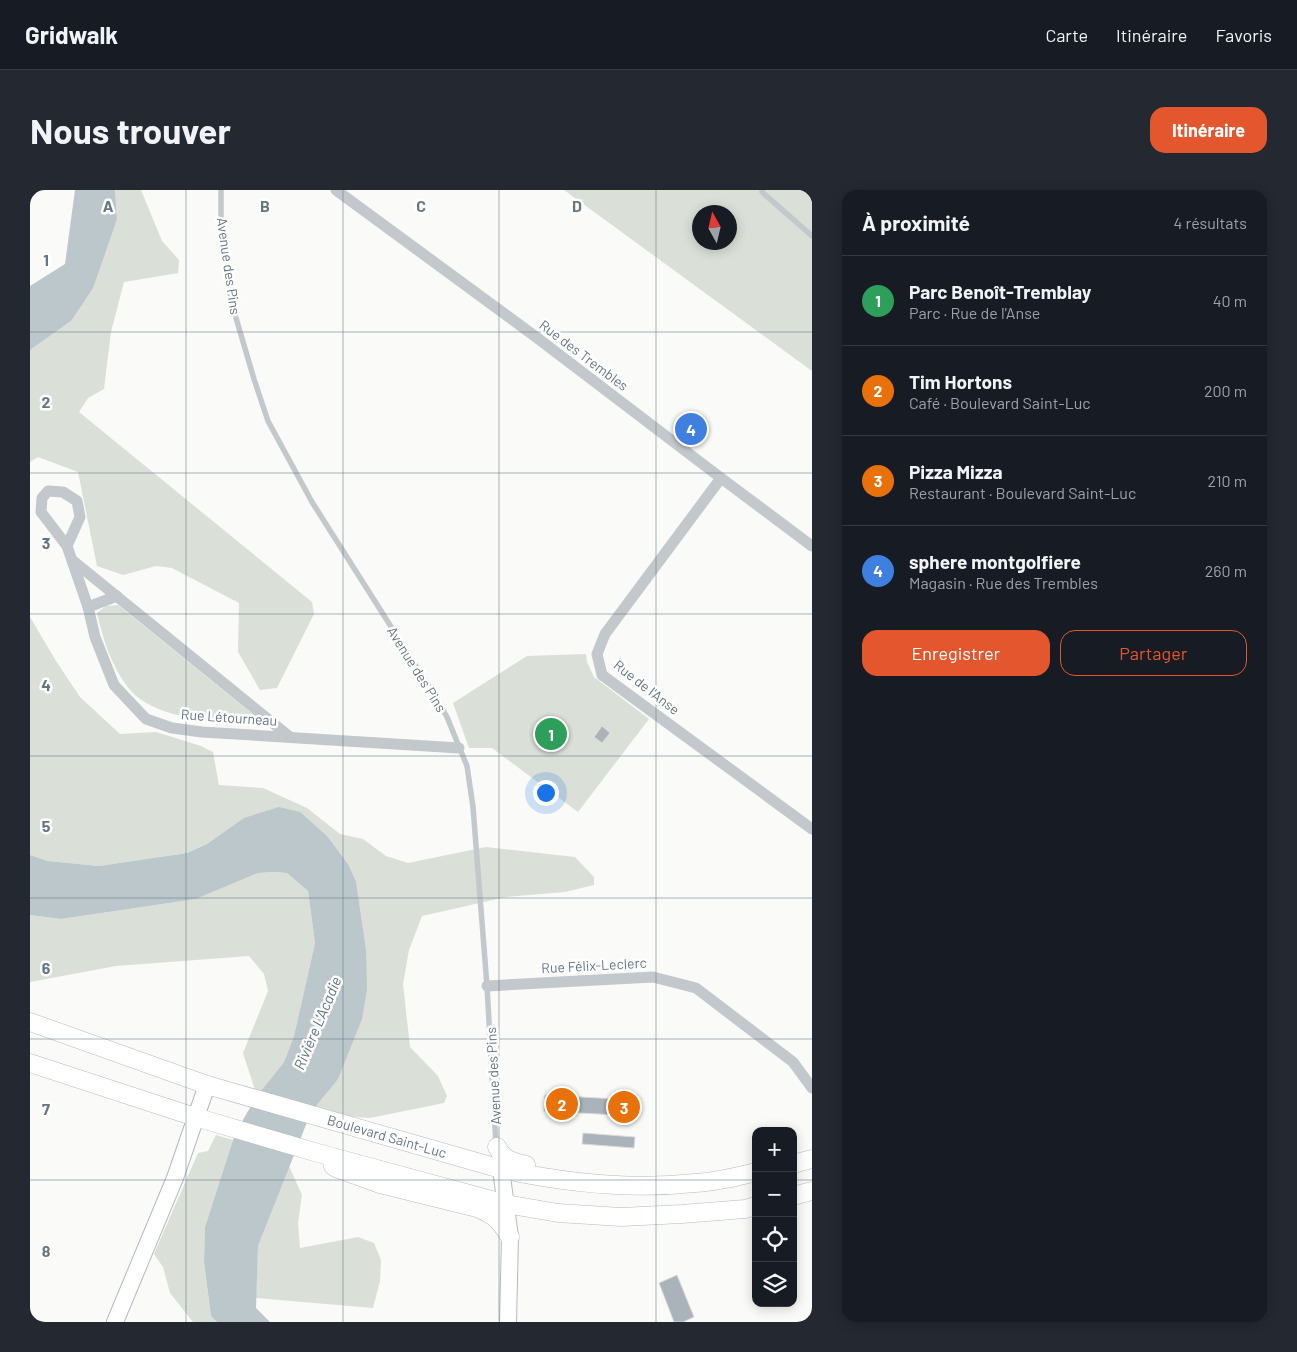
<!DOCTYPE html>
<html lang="fr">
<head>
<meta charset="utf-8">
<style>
  body { margin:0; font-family:Barlow,sans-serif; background:#242831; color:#f1f3f6 }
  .controls { position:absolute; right:15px; bottom:15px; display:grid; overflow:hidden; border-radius:10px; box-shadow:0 2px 12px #0003 }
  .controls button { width:45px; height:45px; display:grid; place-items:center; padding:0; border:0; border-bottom:1px solid #363941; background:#171b24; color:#f1f3f6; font:25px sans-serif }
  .compass { position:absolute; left:662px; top:15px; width:45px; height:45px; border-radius:50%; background:#171b24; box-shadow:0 2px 12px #0003; rotate:352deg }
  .you { position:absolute; left:515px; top:602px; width:18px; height:18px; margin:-12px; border:4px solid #fff; border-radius:50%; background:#1a73e8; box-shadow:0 0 0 8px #1a73e833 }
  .badge { display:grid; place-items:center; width:32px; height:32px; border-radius:50%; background:#e4572e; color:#fff; font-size:16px; font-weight:700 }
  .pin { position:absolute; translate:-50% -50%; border:2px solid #fff; box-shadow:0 1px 5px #0006 }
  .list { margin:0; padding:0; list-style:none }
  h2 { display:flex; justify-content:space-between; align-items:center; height:65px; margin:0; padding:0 20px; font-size:21px }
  h2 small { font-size:16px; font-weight:400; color:#9ea1a6 }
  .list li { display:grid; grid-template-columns:32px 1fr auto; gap:15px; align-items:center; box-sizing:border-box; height:90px; padding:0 20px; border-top:1px solid #363941 }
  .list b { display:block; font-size:19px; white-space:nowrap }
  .list p { margin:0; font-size:16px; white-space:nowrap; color:#9ea1a6 }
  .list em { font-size:16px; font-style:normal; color:#9ea1a6 }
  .actions { display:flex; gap:10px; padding:15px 20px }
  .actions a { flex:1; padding:11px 0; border:1px solid #e4572e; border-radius:15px; text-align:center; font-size:18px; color:#e4572e }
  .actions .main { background:#e4572e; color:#fff }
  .icon { flex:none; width:28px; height:28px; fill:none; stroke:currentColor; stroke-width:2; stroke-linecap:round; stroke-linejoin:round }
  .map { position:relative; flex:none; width:782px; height:1132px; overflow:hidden; border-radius:15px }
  header { display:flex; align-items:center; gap:30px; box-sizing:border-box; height:70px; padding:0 25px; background:#171b24; border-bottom:1px solid #363941 }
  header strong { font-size:24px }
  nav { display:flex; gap:28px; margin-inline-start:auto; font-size:18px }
  .intro { display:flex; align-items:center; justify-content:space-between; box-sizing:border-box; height:120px; padding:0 30px }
  h1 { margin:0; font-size:35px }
  .button { padding:12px 22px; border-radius:15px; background:#e4572e; color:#fff; font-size:18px; font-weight:700 }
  main { display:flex; gap:30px; padding:0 30px }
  aside { flex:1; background:#171b24; border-radius:15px; box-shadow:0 2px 12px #0003 }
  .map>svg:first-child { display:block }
  .green { fill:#dadfd7; fill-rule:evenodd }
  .water { fill:#bbc7cb }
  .building { fill:#aab3b9; stroke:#dcdcda }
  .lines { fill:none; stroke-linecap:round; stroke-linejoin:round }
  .secondary-casing { stroke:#b3babf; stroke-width:18 }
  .primary-casing { stroke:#b5babe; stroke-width:19 }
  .lane { stroke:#c3c8cc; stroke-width:5.5 }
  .street { stroke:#c3c8cc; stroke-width:11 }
  .secondary { stroke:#fff; stroke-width:16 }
  .primary { stroke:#fff; stroke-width:18 }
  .grid { fill:none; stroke:#657683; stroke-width:1; stroke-opacity:0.55 }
  .labels { text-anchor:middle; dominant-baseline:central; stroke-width:5; stroke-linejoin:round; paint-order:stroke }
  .street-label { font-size:14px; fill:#657683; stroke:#fff }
  .water-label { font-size:15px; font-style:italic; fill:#60757c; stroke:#fff }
  .grid-label { font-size:16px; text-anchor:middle; font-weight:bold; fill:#657683; stroke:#fff; stroke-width:5; stroke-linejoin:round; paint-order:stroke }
</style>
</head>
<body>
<header>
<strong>Gridwalk</strong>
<nav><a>Carte</a><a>Itinéraire</a><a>Favoris</a></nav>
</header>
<div class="intro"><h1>Nous trouver</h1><a class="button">Itinéraire</a></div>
<main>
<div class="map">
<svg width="782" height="1132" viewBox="0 0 782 1132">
  <rect width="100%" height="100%" fill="#fafaf8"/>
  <g class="green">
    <polygon points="85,0 111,0 132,51 149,70 148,83 94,92 81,142 74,199 58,208 49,222 282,412 284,424 247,498 230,500 208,462 209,413 142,378 126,376 93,385 67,376 48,282 8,267 0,272 0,160 41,131 87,29"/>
    <path d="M534,0H782V181ZM669,22H699V52H669Z"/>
    <path d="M88,415L225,526L223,531C185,532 127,530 100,500C82,478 73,450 67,423L76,416Z"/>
    <polygon points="0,427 26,471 50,507 90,544 126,542 171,556 183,562 189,595 233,598 277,618 310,644 333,649 356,666 378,673 456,657 545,667 564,687 564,695 535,702 476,707 392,726 379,760 373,794 380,857 408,886 417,906 414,913 340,928 294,925 281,922 336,759 326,691 318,674 298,647 215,628 177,654 157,663 69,676 18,671 0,665"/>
    <polygon points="556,464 557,472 564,487 619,529 548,622 462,558 439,558 423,513 497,466"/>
    <polygon points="244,682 257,683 278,701 285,753 264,846 254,872 227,906 213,863 238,801 234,784 219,766 86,776 0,792 0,725 31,729 166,709 228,683"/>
    <polygon points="186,945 203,950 175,1037 174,1072 181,1126 187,1132 163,1132 140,1103 133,1077 124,1064 168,963 178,961"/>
    <polygon points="259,976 272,1005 268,1033 270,1058 328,1047 344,1053 351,1070 350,1091 343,1118 226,1108 228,1056"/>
  </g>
  <g class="water">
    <polygon points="45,0 85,0 87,29 63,98 41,131 0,160 0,96 35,74"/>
    <polygon points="249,617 270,622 298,647 318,674 326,691 336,759 337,799 332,829 308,889 281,922 228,1056 226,1118 240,1132 187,1132 181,1126 174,1072 175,1037 203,950 214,928 227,906 254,872 264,846 285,753 278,701 257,683 244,682 228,683 166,709 31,729 0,725 0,665 18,671 69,676 157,663 177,654 214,628"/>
  </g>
  <g class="building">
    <polygon points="572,536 580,543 572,553 564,547"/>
    <polygon points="515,905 605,910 604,926 514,921"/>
    <polygon points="553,943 605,947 604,958 552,954"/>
    <polygon points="647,1085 664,1127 653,1132 644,1132 629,1093"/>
  </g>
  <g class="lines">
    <defs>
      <g id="secondary">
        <polyline points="471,979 480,1047 478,1132"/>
        <polyline points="85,1132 145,988 177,895"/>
      </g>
      <g id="primary">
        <path d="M0,832L177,895L471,979C535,993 600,1000 665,993C686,992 706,987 726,982"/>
        <polyline points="0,873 165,927 288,963 476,1014 528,1023 591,1027 652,1024 715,1019 726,1016"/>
        <path d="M467,957C475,971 481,971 496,975"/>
        <polyline points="763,974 782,969"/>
        <path d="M303,976L306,978L350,994L447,1018C466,1026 469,1030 480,1047"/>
        <polyline points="763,1006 782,1001"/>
      </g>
    </defs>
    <use href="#secondary" class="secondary-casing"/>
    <use href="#primary" class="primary-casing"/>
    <g class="lane">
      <polyline points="191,0 191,27 201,111 224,189 238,231 282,312 405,506 417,527 437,576 443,617 457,796 466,955"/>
      <polyline points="732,0 732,2 782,46"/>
    </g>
    <g class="street">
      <polyline points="306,0 506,147 691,288 782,356"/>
      <polyline points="691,288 575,444 567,464 572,485 782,639"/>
      <polyline points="37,356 50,327 47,311 33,302 18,301 12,308 11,322 37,356 58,417 65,447 84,495 116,529 142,538 172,542 429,558"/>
      <polyline points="42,370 260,547"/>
      <polyline points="58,417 87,406"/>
      <polyline points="457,796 623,787 666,798 763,872 782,898"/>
    </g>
    <use href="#secondary" class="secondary"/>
    <use href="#primary" class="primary"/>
  </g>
  <path class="grid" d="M156,0V1132M313,0V1132M469,0V1132M626,0V1132M0,142H782M0,283H782M0,424H782M0,566H782M0,708H782M0,849H782M0,990H726M763,990H782"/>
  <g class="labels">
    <g class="street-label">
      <text transform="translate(199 76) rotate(82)">Avenue des Pins</text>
      <text transform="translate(554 165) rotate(37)">Rue des Trembles</text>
      <text transform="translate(387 479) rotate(58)">Avenue des Pins</text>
      <text transform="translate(617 497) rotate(38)">Rue de l'Anse</text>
      <text transform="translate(199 527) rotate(4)">Rue Létourneau</text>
      <text transform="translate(564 775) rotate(-3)">Rue Félix-Leclerc</text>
      <text transform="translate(463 886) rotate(-93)">Avenue des Pins</text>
      <text transform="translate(357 946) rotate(16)">Boulevard Saint-Luc</text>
    </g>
    <g class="water-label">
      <text transform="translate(287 833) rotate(-67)">Rivière L'Acadie</text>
    </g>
  </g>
  <g class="grid-label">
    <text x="78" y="22">A</text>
    <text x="235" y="22">B</text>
    <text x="391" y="22">C</text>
    <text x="547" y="22">D</text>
    <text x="16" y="76">1</text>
    <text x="16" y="218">2</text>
    <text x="16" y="359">3</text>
    <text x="16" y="501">4</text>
    <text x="16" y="642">5</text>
    <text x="16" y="784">6</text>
    <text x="16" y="925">7</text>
    <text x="16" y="1067">8</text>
  </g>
</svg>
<div class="controls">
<button>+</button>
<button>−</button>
<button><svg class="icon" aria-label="locate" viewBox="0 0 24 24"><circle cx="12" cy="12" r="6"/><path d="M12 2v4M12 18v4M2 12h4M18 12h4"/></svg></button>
<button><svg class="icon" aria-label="layers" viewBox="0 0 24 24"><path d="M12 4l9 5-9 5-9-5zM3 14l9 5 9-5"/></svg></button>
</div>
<svg class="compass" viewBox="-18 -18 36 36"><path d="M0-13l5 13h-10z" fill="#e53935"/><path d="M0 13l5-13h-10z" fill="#9ea1a6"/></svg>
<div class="you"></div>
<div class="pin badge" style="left:521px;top:544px;background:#2e9e5b">1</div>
<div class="pin badge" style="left:532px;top:914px;background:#e8710a">2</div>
<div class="pin badge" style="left:594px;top:917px;background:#e8710a">3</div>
<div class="pin badge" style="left:661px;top:239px;background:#3f7fe0">4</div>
</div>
<aside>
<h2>À proximité<small>4 résultats</small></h2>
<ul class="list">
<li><span class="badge" style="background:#2e9e5b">1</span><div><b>Parc Benoît-Tremblay</b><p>Parc · Rue de l'Anse</p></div><em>40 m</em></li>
<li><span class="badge" style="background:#e8710a">2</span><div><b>Tim Hortons</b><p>Café · Boulevard Saint-Luc</p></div><em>200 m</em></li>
<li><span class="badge" style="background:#e8710a">3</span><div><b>Pizza Mizza</b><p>Restaurant · Boulevard Saint-Luc</p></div><em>210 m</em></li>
<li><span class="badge" style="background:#3f7fe0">4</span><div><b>sphere montgolfiere</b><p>Magasin · Rue des Trembles</p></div><em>260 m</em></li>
</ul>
<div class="actions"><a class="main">Enregistrer</a><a>Partager</a></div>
</aside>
</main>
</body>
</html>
